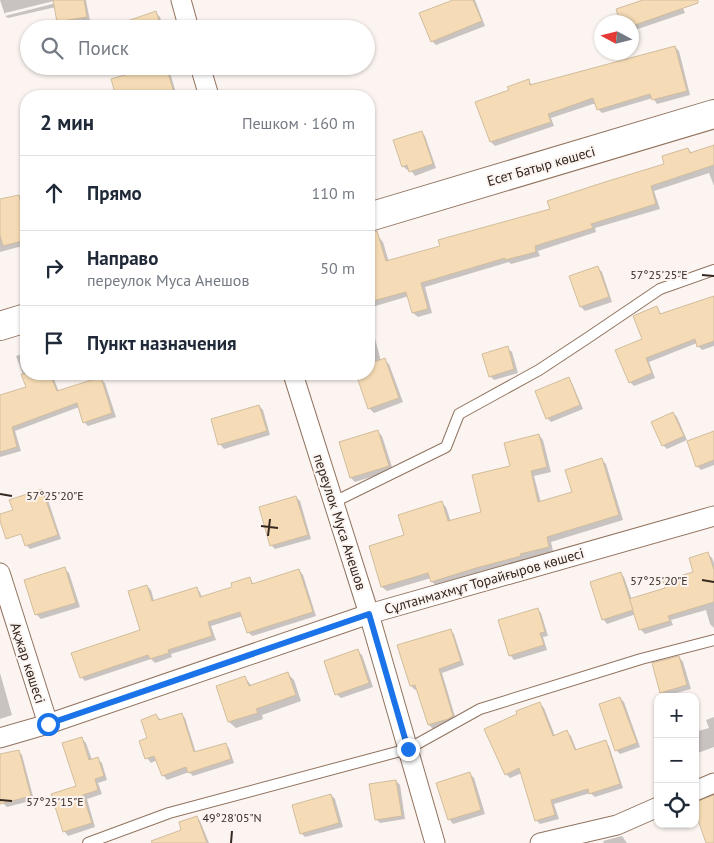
<!DOCTYPE html>
<html lang="ru">
<head>
<meta charset="utf-8">
<style>
  body { margin:0; font-family:"PT Sans",sans-serif; background:#f2f2f3; color:#1f2937 }
  .controls { position:absolute; right:15px; bottom:15px; display:grid; overflow:hidden; border-radius:10px; box-shadow:0 1px 4px #0004 }
  .controls button { width:45px; height:45px; display:grid; place-items:center; padding:0; border:0; border-bottom:1px solid #e0e1e3; background:#fff; color:#1f2937; font:25px sans-serif }
  .compass { position:absolute; left:594px; top:15px; width:45px; height:45px; border-radius:50%; background:#fff; box-shadow:0 1px 4px #0004; rotate:277deg }
  .stop { position:absolute; width:15px; height:15px; margin:-11px; border:4px solid #1a73e8; border-radius:50%; background:#fff }
  .stop.end { background:#1a73e8; border-color:#fff; box-shadow:0 1px 5px #0008 }
  .list { margin:0; padding:0; list-style:none }
  h2 { display:flex; justify-content:space-between; align-items:center; height:65px; margin:0; padding:0 20px; font-size:21px }
  h2 small { font-size:16px; font-weight:400; color:#747a83 }
  .list li { display:grid; grid-template-columns:32px 1fr auto; gap:15px; align-items:center; box-sizing:border-box; height:75px; padding:0 20px; border-top:1px solid #e0e1e3 }
  .list b { display:block; font-size:19px; white-space:nowrap }
  .list p { margin:0; font-size:16px; white-space:nowrap; color:#747a83 }
  .list em { font-size:16px; font-style:normal; color:#747a83 }
  .icon { flex:none; width:28px; height:28px; fill:none; stroke:currentColor; stroke-width:2; stroke-linecap:round; stroke-linejoin:round }
  .map { position:relative; flex:none; width:714px; height:843px; overflow:hidden }
  .search { position:absolute; background:#fff; box-shadow:0 1px 4px #0004; left:20px; top:20px; width:355px; height:55px; display:flex; align-items:center; gap:12px; box-sizing:border-box; padding:0 18px; border-radius:28px; color:#747a83; font-size:19px }
  .panel { position:absolute; background:#fff; box-shadow:0 1px 4px #0004; left:20px; top:90px; width:355px; height:290px; border-radius:20px }
  .map>svg:first-child { display:block }
  .shadow { fill:#0003 }
  .building { fill:#f5dcb6; stroke:#d2bd9e }
  .lines { fill:none; stroke-linecap:round; stroke-linejoin:round }
  .lane-casing { stroke:#91735f; stroke-width:12 }
  .street-casing { stroke:#91735f; stroke-width:21 }
  .secondary-casing { stroke:#91735f; stroke-width:30 }
  .lane { stroke:#fff; stroke-width:10 }
  .street { stroke:#fff; stroke-width:19 }
  .secondary { stroke:#fff; stroke-width:28 }
  .route { stroke:#1a73e8; stroke-width:6 }
  .ticks { fill:none; stroke:#352820; stroke-width:2 }
  .labels { text-anchor:middle; dominant-baseline:central; stroke-width:4; stroke-linejoin:round; paint-order:stroke }
  .street-label { font-size:14px; fill:#352820; stroke:#fbf4f0 }
  .ticks-label { font-size:12px; text-anchor:middle; fill:#352820; stroke:#fbf4f0; stroke-width:4; stroke-linejoin:round; paint-order:stroke }
</style>
</head>
<body>
<div class="map">
<svg width="714" height="843" viewBox="0 0 714 843">
  <rect width="100%" height="100%" fill="#fbf4f0"/>
  <g class="shadow">
    <polygon points="0,0 58,0 5,13 5,15"/>
    <polygon points="60,0 86,0 90,21 63,26 58,22 56,7 8,18 5,16 60,2"/>
    <polygon points="456,0 475,0 485,26 436,45 432,41"/>
    <polygon points="647,0 680,0 685,13 632,31 632,22 622,22 617,10"/>
    <polygon points="156,13 160,17 164,29 124,29"/>
    <polygon points="675,47 679,51 690,95 657,104 653,98 602,113 598,109 596,103 551,118 554,126 495,146 491,142 477,103 510,91 528,81 533,85"/>
    <polygon points="137,66 168,66 177,96 117,96 113,80 139,72"/>
    <polygon points="249,66 271,66 271,68 254,73 250,69"/>
    <polygon points="421,132 425,136 436,168 415,176 410,169 407,170 403,166"/>
    <polygon points="714,146 714,186 709,173 654,191 660,209 595,228 596,232 538,251 540,256 511,264 509,262 425,287 432,313 418,317 413,313 409,296 369,308 369,240 379,237 383,242 389,262 441,247 552,210 666,165 688,149 692,153"/>
    <polygon points="19,196 23,202 26,202 26,245 0,252 0,201"/>
    <polygon points="598,268 602,272 612,302 585,311 581,307 571,277"/>
    <polygon points="714,297 714,346 702,350 698,346 697,343 649,362 655,378 634,386 630,382 643,339 657,308 662,315"/>
    <polygon points="369,316 381,361 384,360 389,364 403,402 374,413 369,408 357,374 369,374"/>
    <polygon points="507,348 512,352 518,373 494,380 490,376"/>
    <polygon points="26,353 26,374 52,374 59,392 100,379 105,383 116,417 88,426 84,422 79,407 15,431 21,451 0,457 0,396 28,388 16,356"/>
    <polygon points="167,374 187,374 172,378"/>
    <polygon points="568,379 572,383 583,409 551,422 547,418"/>
    <polygon points="259,406 263,410 270,435 224,449 220,444"/>
    <polygon points="673,413 677,417 687,440 667,449 663,445"/>
    <polygon points="378,432 382,436 393,470 355,482 351,478"/>
    <polygon points="539,435 543,440 551,472 534,476 541,503 573,493 602,460 606,464 623,520 551,542 553,551 524,559 524,561 481,572 437,586 432,582 431,578 387,591 382,587 406,536 441,502 446,507 451,522 483,513 512,467"/>
    <polygon points="714,440 714,465 701,470 697,466"/>
    <polygon points="42,490 46,494 61,539 30,549 26,545"/>
    <polygon points="296,497 300,501 311,539 275,549 271,545"/>
    <polygon points="708,554 712,558 714,563 714,628 710,624 706,610 671,620 673,625 645,634 641,630 636,614 607,624 603,619 620,573 624,577 632,600 667,589 695,572"/>
    <polygon points="65,569 69,573 80,607 41,619 37,615 26,581"/>
    <polygon points="299,570 303,575 316,616 252,636 248,632 243,616 211,626 216,640 171,654 172,657 155,663 151,659 85,681 81,677 142,631 147,586 151,590 154,601 196,588 200,592 202,598 234,587 250,578 254,585"/>
    <polygon points="537,609 541,613 548,636 543,637 547,650 514,660 510,655"/>
    <polygon points="450,630 454,634 464,665 442,673 456,720 433,729 429,725 417,689 415,690 411,686"/>
    <polygon points="357,651 362,655 373,687 341,698 336,694"/>
    <polygon points="679,657 683,662 691,689 665,696 661,692"/>
    <polygon points="0,673 12,715 0,719"/>
    <polygon points="288,674 294,680 301,701 262,715 263,719 236,728 229,722 218,687 245,678 252,686"/>
    <polygon points="620,698 624,702 640,747 620,754 616,750"/>
    <polygon points="540,704 544,708 555,736 567,732 571,736 577,751 605,742 609,746 623,788 595,797 590,793 554,804 559,819 540,824 536,820 522,773 510,778 506,774"/>
    <polygon points="181,714 185,718 196,753 225,744 229,748 234,763 193,776 189,772 167,780 163,775 157,760 151,763 147,758 141,742 149,738 156,715 161,720"/>
    <polygon points="714,717 714,747 695,754 695,732 709,728 706,720"/>
    <polygon points="82,739 86,743 92,760 97,758 102,763 107,780 98,783 102,794 87,799 95,827 68,836 64,831 77,787"/>
    <polygon points="18,751 22,755 34,800 7,807 3,803 0,791 0,756"/>
    <polygon points="470,774 474,778 485,814 453,824 449,819"/>
    <polygon points="396,781 400,785 405,819 380,823 376,819"/>
    <polygon points="331,795 335,799 343,827 305,837 301,833"/>
    <polygon points="196,817 200,821 209,843 172,843"/>
    <polygon points="622,836 627,843 604,843 603,841"/>
  </g>
  <g class="building">
    <polygon points="53,0 84,0 87,17 57,22"/>
    <polygon points="453,0 473,0 482,21 431,42 419,13"/>
    <polygon points="643,0 698,0 698,3 632,26 632,22 620,22 616,9"/>
    <polygon points="156,11 162,29 113,29 113,26"/>
    <polygon points="675,46 687,91 652,100 650,94 597,110 593,98 548,114 551,122 490,142 475,102 509,90 507,87 529,79 530,85"/>
    <polygon points="156,66 166,66 175,96 116,96 111,79"/>
    <polygon points="422,131 433,164 409,172 407,165 402,167 393,140"/>
    <polygon points="714,145 714,165 651,186 656,204 591,224 593,228 535,246 536,252 505,260 505,258 421,283 428,309 412,313 406,292 369,302 369,232 377,231 386,261 440,246 438,240 550,209 547,201 605,182 664,164 662,156 688,148 690,153"/>
    <polygon points="19,195 21,202 26,200 26,240 3,246 0,235 0,199"/>
    <polygon points="598,266 609,297 580,307 569,276"/>
    <polygon points="714,296 714,341 697,347 695,339 646,358 652,373 629,383 615,350 642,339 633,316 657,306 660,314"/>
    <polygon points="508,346 514,369 489,377 482,354"/>
    <polygon points="385,358 399,398 368,409 356,374 369,374 369,364"/>
    <polygon points="21,374 50,374 57,391 101,377 112,413 83,423 77,403 12,427 17,447 0,452 0,395 26,387"/>
    <polygon points="569,377 580,405 546,419 535,391"/>
    <polygon points="259,405 267,431 218,445 211,419"/>
    <polygon points="673,412 684,436 662,446 651,422"/>
    <polygon points="378,430 389,466 350,478 339,442"/>
    <polygon points="714,431 714,460 696,467 687,441"/>
    <polygon points="539,434 547,467 531,471 538,502 572,492 565,470 602,458 619,515 547,537 549,547 520,554 521,556 476,568 431,582 428,573 381,587 369,546 404,535 398,515 442,501 448,521 481,512 472,475 510,466 504,443"/>
    <polygon points="42,489 58,535 25,546 21,534 6,539 0,521 0,514 13,510 9,500"/>
    <polygon points="296,496 308,535 270,546 259,507"/>
    <polygon points="708,552 714,570 714,602 668,616 670,621 639,630 629,599 665,588 663,581 693,572 689,558"/>
    <polygon points="65,567 76,603 35,615 24,580"/>
    <polygon points="299,569 313,612 247,633 240,612 208,622 212,636 168,650 169,653 150,659 148,655 80,678 71,653 140,630 128,591 147,585 152,601 197,587 200,597 232,587 231,583 250,577 252,584"/>
    <polygon points="621,572 633,610 602,620 590,582"/>
    <polygon points="538,608 545,632 540,633 544,645 509,656 498,620"/>
    <polygon points="451,629 461,661 439,669 453,716 448,719 428,725 415,685 410,686 397,645"/>
    <polygon points="358,649 369,683 335,695 324,661"/>
    <polygon points="679,656 687,685 660,693 652,663"/>
    <polygon points="288,672 296,695 256,709 258,713 228,722 216,686 245,676 249,686"/>
    <polygon points="620,697 637,743 615,751 599,704"/>
    <polygon points="540,702 553,736 567,730 575,750 606,740 620,784 589,794 588,789 551,800 555,815 535,821 519,768 505,775 484,729 517,714 516,711"/>
    <polygon points="182,713 194,752 226,743 231,759 188,773 186,767 162,776 154,756 145,759 139,741 147,738 141,720 156,714 159,720"/>
    <polygon points="82,737 89,760 98,757 104,776 95,779 98,790 83,795 92,823 63,832 51,794 76,786 62,743"/>
    <polygon points="19,750 31,796 0,804 0,754"/>
    <polygon points="470,772 481,810 448,820 436,783"/>
    <polygon points="396,780 402,816 375,820 369,784"/>
    <polygon points="331,794 339,823 300,834 292,805"/>
    <polygon points="714,795 714,843 706,843 695,811 695,802"/>
    <polygon points="197,816 207,843 152,843 151,841 181,830 179,822"/>
  </g>
  <g class="lines">
    <defs>
      <g id="lane">
        <polyline points="334,502 446,447 459,414 539,370 589,337 660,289 714,270"/>
        <polyline points="88,843 169,813 408,749 480,709 641,659 714,640"/>
      </g>
      <g id="street">
        <polyline points="181,0 189,29"/>
        <polyline points="200,66 209,96"/>
        <polyline points="293,374 369,614 435,843"/>
        <polyline points="0,573 48,724"/>
        <polyline points="0,738 48,724 369,614 714,516"/>
        <polyline points="695,791 714,783"/>
        <polyline points="540,843 617,825 658,807"/>
      </g>
      <g id="secondary">
        <polyline points="369,217 714,114"/>
        <polyline points="0,326 26,318"/>
      </g>
    </defs>
    <use href="#lane" class="lane-casing"/>
    <use href="#street" class="street-casing"/>
    <use href="#secondary" class="secondary-casing"/>
    <use href="#lane" class="lane"/>
    <use href="#street" class="street"/>
    <use href="#secondary" class="secondary"/>
  </g>
  <g class="lines">
    <polyline class="route" points="48,724 369,614 408,749"/>
  </g>
  <path class="ticks" d="M702,275L714,276M0,494L12,496M261,526L278,528M268,536L270,519M702,580L714,582M0,800L12,801M231,843L232,831"/>
  <g class="labels">
    <g class="street-label">
      <text transform="translate(541 166) rotate(-16)">Есет Батыр көшесі</text>
      <text transform="translate(340 522) rotate(72)">переулок Муса Анешов</text>
      <text transform="translate(484 581) rotate(-16)">Сұлтанмахмұт Торайғыров көшесі</text>
      <text transform="translate(28 663) rotate(72)">Ақжар көшесі</text>
    </g>
  </g>
  <g class="ticks-label">
    <text x="659" y="279">57°25'25"E</text>
    <text x="55" y="500">57°25'20"E</text>
    <text x="659" y="585">57°25'20"E</text>
    <text x="55" y="806">57°25'15"E</text>
    <text x="232" y="822">49°28'05"N</text>
  </g>
</svg>
<div class="controls">
<button>+</button>
<button>−</button>
<button><svg class="icon" aria-label="locate" viewBox="0 0 24 24"><circle cx="12" cy="12" r="6"/><path d="M12 2v4M12 18v4M2 12h4M18 12h4"/></svg></button>
</div>
<svg class="compass" viewBox="-18 -18 36 36"><path d="M0-13l5 13h-10z" fill="#e53935"/><path d="M0 13l5-13h-10z" fill="#747a83"/></svg>
<div class="stop" style="left:48px;top:724px"></div>
<div class="stop end" style="left:408px;top:749px"></div>
<div class="search"><svg class="icon" aria-label="search" viewBox="0 0 24 24"><circle cx="10" cy="10" r="6"/><path d="M15 15l6 6"/></svg>Поиск</div>
<section class="panel">
<h2>2 мин<small>Пешком · 160 m</small></h2>
<ul class="list">
<li><svg class="icon" aria-label="ahead" viewBox="0 0 24 24"><path d="M12 20V5M6 11l6-6 6 6"/></svg><div><b>Прямо</b></div><em>110 m</em></li>
<li><svg class="icon" aria-label="right" viewBox="0 0 24 24"><path d="M7 20v-9h11M14 6l5 5-5 5"/></svg><div><b>Направо</b><p>переулок Муса Анешов</p></div><em>50 m</em></li>
<li><svg class="icon" aria-label="arrive" viewBox="0 0 24 24"><path d="M6 21V4h12l-3 4 3 4H6"/></svg><div><b>Пункт назначения</b></div></li>
</ul>
</section>
</div>
</body>
</html>
